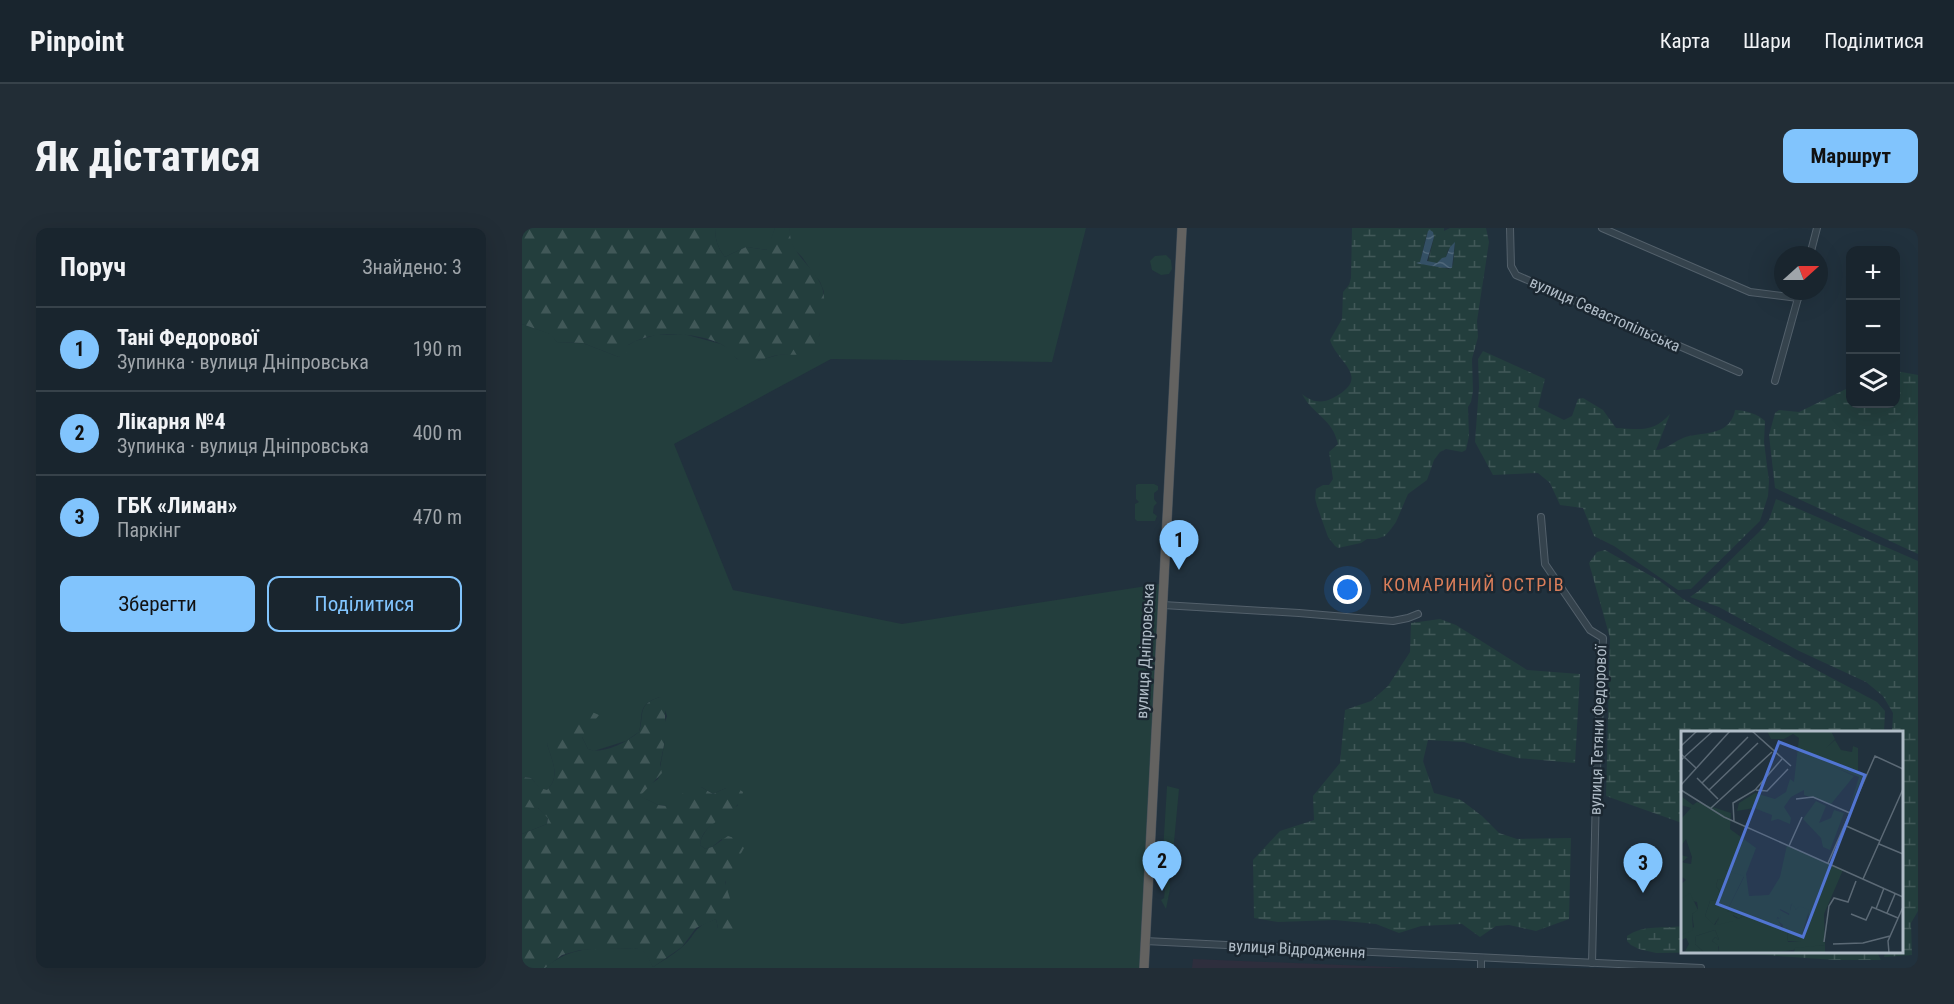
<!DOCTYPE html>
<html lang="uk">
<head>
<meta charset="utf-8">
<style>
  body { margin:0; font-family:"Roboto Condensed",sans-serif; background:#222d36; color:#f1f3f6 }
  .controls { position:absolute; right:18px; top:18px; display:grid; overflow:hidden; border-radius:12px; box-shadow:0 6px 24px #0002 }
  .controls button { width:54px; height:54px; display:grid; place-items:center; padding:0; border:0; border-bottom:2px solid #37424a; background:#19252e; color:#f1f3f6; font:30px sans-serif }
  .compass { position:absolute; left:1252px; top:18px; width:54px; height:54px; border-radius:50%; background:#19252e; box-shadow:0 6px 24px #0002; rotate:69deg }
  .you { position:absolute; left:826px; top:362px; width:21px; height:21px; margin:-15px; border:4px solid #fff; border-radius:50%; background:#1a73e8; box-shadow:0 0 0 9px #1a73e833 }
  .badge { display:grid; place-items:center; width:39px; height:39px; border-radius:50%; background:#81c4fd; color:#111; font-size:20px; font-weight:700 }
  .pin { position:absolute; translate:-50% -50px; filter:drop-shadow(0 2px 3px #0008) }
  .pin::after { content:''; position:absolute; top:32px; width:21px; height:18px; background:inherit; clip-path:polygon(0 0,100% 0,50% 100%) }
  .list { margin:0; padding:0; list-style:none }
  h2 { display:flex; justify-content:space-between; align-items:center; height:78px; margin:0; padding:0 24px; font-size:26px }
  h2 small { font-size:20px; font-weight:400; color:#9fa5aa }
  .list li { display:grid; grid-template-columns:39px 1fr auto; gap:18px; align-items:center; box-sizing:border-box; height:84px; padding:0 24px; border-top:2px solid #37424a }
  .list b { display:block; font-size:22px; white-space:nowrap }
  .list p { margin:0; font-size:20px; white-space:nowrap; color:#9fa5aa }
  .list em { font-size:20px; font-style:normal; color:#9fa5aa }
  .actions { display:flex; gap:12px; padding:18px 24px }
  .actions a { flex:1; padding:14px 0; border:2px solid #81c4fd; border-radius:12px; text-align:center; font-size:21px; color:#81c4fd }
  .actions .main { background:#81c4fd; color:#111 }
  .icon { flex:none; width:33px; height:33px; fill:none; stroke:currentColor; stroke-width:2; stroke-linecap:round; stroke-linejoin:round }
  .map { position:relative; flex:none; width:1396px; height:740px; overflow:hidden; border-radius:12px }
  header { display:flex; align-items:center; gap:36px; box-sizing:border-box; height:84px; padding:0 30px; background:#19252e; border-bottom:2px solid #37424a }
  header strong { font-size:28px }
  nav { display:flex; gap:33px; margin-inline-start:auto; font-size:21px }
  .intro { display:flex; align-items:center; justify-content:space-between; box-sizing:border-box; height:144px; padding:0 36px }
  h1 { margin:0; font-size:42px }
  .button { padding:15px 27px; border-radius:12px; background:#81c4fd; color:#111; font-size:21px; font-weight:700 }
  main { display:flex; gap:36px; padding:0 36px }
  aside { flex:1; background:#19252e; border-radius:12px; box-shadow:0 6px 24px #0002 }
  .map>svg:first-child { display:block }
  .medical { fill:#2e2e3d }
  .grass { fill:#233e3d }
  .forest { fill:url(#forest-firs) }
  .wetland { fill:url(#wetland-marsh); fill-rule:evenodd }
  .water { fill:url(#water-waves) }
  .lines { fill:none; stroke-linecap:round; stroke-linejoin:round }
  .minor-casing { stroke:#53606b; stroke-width:8 }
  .trunk-casing { stroke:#414d58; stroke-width:10 }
  .minor { stroke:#35434d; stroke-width:6 }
  .trunk { stroke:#636260; stroke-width:9 }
  .labels { text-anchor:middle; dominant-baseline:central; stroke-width:5; stroke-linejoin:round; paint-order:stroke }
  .street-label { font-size:16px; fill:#b1bdc8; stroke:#1b2731 }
  .neighbourhood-label { font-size:18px; letter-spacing:1.5px; fill:#da7e5a; stroke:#1b2731 }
  .inset-road { fill:none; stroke:#5b6975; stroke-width:1.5 }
  .view { fill:#5175d2; fill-opacity:0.15; stroke:#5175d2; stroke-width:3 }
  .inset-edge { fill:none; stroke:#b1bdc8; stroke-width:3 }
</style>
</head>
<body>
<header>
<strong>Pinpoint</strong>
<nav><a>Карта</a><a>Шари</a><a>Поділитися</a></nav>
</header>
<div class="intro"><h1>Як дістатися</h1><a class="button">Маршрут</a></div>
<main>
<aside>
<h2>Поруч<small>Знайдено: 3</small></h2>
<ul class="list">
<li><span class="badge">1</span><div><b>Тані Федорової</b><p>Зупинка · вулиця Дніпровська</p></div><em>190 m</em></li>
<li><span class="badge">2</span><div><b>Лікарня №4</b><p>Зупинка · вулиця Дніпровська</p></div><em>400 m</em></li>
<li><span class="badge">3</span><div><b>ГБК «Лиман»</b><p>Паркінг</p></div><em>470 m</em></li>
</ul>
<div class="actions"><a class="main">Зберегти</a><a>Поділитися</a></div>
</aside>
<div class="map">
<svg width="1396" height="740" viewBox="0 0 1396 740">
  <defs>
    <pattern id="forest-firs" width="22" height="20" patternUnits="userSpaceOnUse" patternTransform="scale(1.5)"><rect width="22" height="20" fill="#233e3d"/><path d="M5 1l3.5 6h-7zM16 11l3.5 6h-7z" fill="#415858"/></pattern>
    <pattern id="wetland-marsh" width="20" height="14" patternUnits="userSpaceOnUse" patternTransform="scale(1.5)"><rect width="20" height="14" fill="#233e3d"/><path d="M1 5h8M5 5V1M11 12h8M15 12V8" fill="none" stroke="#415858"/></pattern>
    <pattern id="water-waves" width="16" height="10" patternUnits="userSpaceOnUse" patternTransform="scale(1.5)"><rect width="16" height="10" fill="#345065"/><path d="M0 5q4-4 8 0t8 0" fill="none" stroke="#4f677a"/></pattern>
  </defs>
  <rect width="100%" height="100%" fill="#21313d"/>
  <polygon class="medical" points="671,731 893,740 670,740"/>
  <g class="grass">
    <path d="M193,0H253L246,22L224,19L203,29C196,21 193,11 193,0Z"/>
    <path d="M268,0H564L530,134L309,131L152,216L211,362L380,396L644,355L624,740H23C50,716 77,721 112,720L119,721L125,727L131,739C140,733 151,727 159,720C176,706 168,700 194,691L196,700L204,661L200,611L190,619L183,621L178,617C180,598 202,588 216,577L204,560L191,566L179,559L145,578L136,577L117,568L123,560L136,551L143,512L142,496L145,488L138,469C114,477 122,486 117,504L104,513L72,523L66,521L60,509L25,516C30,532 39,549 25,562L18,561L9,550L0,549V96L29,106L35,114L61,115L97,129L106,117L113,113L133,107L162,106L199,116L208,121L215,131L235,133L256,127L268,126L297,108L302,64L298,54L290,44L280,29L273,22L267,10Z"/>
    <polygon points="644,27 649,32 650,41 647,46 639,47 630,42 628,33 633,28"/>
    <polygon points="616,256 632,256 636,258 636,262 632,265 632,271 635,275 632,278 631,285 635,288 633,293 615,293 613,291 613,276 617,274 614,271 614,257"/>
    <polygon points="645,558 657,561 652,614 647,632 648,661 644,681 639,672 642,670 643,661 639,656"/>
    <polygon points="9,578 16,580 26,589 25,596 0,606 0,579"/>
  </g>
  <g class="forest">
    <path d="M0,0H193C193,11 196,21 203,29L224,19L245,22L253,0H268C265,29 304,44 302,72C301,86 300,121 283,125C275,128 265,126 256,127C245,129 231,137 220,133C211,131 208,120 199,116C173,104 132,101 106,117L104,125L97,129L61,115L35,114L28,106L0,96Z"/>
    <path d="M138,469L143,473V512L138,537L140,545L118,568L136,577L144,578L172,557L179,559L191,566L204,560L208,555L221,564C218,589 180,591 178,617L183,621L190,619L206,608L212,610L222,620L203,654L218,704L215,711L202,717L194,715L196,700L194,691L174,700L160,719L131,739C126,730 123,721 112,720L58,722L40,727L23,740H0V606L25,596L26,590L16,580L0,579V549L9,550L18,560L25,562C39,549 30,532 25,516L56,489L70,484L77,487L60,509L66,521C81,527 105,514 117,504C123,486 114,477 138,469Z"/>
  </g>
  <g class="wetland">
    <path d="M830,0H922V3L928,0H964L967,14L955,93L956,109L950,131L951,163L949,174L946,179L947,208L944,222L940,224L924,221L918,224L912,232L905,252L886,266L874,294L869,301L863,308L854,311H845L839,315L816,320L813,318L806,309L795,278L793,270L794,261L801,257H807L811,251L807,224L816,216C810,190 792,188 780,166C790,174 799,176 811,170C851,149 815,135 808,112L820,91L821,64L827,57L829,50ZM905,5L912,9L906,34L914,36L924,29L926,22L933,16L931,37L927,41L906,36L899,30Z"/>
    <path d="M961,123L1023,151L1016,179L1042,192L1050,188L1056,171L1061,170L1081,182L1094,200C1118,201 1131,205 1148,186L1134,222C1143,222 1150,215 1159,211C1173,204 1192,208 1204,198C1209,194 1212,188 1213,182C1223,182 1236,186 1243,193L1242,214L1247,253L1246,268L1238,293L1169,361L1156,362L1092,318L1072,308L1061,280L1038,277L1028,255L1016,245L971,247L953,214L957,159L956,131Z"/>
    <polygon points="1374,143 1396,147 1396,326 1253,260 1247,207 1253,185 1257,182 1277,184 1328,159 1328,176 1374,176"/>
    <polygon points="1254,271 1396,333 1396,683 1389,695 1390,727 1362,729 1363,724 1380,724 1380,505 1370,504 1371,485 1361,468 1344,454 1275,422 1197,379 1168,369 1178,362 1239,302 1247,292"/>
    <polygon points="1083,322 1138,353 1161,371 1355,474 1363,483 1362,504 1160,505 1160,595 1084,568 1088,410 1067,335 1075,324"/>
    <polygon points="918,391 934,397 1005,442 1058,446 1053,535 995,530 942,514 906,512 901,533 912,565 939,572 960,588 977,605 995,611 1049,610 1047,691 1014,703 987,697 974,698 958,709 940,696 899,698 877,705 854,696 813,692 756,694 732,690 731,632 758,603 792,592 791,568 818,535 823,482 849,473 866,458 888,424 889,395"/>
    <path d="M1160,698V724H1355L1359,732H1313L1201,724L1134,725L1117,721L1109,717L1105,713V708C1122,696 1142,701 1160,698Z"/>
  </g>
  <path class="water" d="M908,2L911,4L912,9L905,33L915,35L920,30L924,29L928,19L933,14L930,40C925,41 898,36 894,35L898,34L906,3Z"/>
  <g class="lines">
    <defs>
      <g id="minor">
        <polyline points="988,0 989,38 994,47 1217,144"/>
        <polyline points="1080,0 1228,64 1276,70"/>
        <polyline points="1288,27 1295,0"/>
        <polyline points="1253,153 1278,63"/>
        <polyline points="1019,289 1023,336 1068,402 1081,410 1074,564 1070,735"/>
        <polyline points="641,377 777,385 871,393 886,390 896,386"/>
        <polyline points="623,713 1179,740"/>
        <polyline points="959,740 959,730"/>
      </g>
      <polyline id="trunk" points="622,740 660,0"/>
    </defs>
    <use href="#minor" class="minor-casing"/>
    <use href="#trunk" class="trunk-casing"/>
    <use href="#minor" class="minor"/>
    <use href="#trunk" class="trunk"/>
  </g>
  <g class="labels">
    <g class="street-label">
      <text transform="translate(1083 86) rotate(24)">вулиця Севастопільська</text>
      <text transform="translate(623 423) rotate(-87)">вулиця Дніпровська</text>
      <text transform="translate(1076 502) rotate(-88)">вулиця Тетяни Федорової</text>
      <text transform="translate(775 721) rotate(3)">вулиця Відродження</text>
    </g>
    <g class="neighbourhood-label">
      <text x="952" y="356">КОМАРИНИЙ ОСТРІВ</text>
    </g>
  </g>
  <g transform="translate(1159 503)">
    <rect width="222" height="222" fill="#21313d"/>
    <path d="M0,65L12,74L16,71L50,82L49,98L75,117L65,143L68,165L88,164L99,146L106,114L162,139L143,183L144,214L93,222H38V216L31,210L34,206L38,209L34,199L15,205L14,213L24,222H3L8,213L5,207L0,209V204L13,196L11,183L17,178L16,171L0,168V153L5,149L0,145V124L7,126L1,131L4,132L10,133L11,126L5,108L0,115V88L10,77L0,74ZM44,139L63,146L46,180L63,185L57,188L51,184L52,189L44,191L37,190L38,186L34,194L24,185L29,170L36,169L39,160L35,155L37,148L49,151L50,145ZM110,173L116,180L127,179L128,190L118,211H107L106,196L102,200L96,186L100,188L99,178L109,183Z" fill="#233e3d" fill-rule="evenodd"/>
    <path d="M44,139L63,145L46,180L63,185L54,189L57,187L52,184V190L36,194L38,186L33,194L24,185L29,170L36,169L39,160L35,155L37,148L49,150ZM9,162L17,179L11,183L12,199L0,204V168ZM111,172L115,179L118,175L128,179L119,211L107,210L106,196L101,201L102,194L95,188L100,187L97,178L108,184ZM34,199L38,209L34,206L31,210L37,214L38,222H24L14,213L15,205ZM144,214V222L113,221L114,217Z" fill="#233e3d"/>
    <path d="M86,0H150L154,8L145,17L154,9L160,19L171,21L172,15L177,17V41L182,44L169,76L178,46L153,36L173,45L150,73L123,64V59L110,66L103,76L110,87L109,93L97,88L90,90L91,84L73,77L56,80L58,72L74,62L94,68L105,61L109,48L113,51L118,7L112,3L103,8H90ZM135,70L145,75L138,92L150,87L153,79L163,82L149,119L142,116L140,107L122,88Z" fill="#233e3d"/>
    <path class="inset-road" d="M71,0L110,35M0,15L16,0M0,23L15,37M0,29L32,0M16,47L37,68M21,52L67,6M0,54L49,0M0,59L43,86L222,166M28,59L77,12M75,59L86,60L107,38M115,68L132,66L169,82M30,77L91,21M53,90L52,72L74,59L101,28M163,94L199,110M198,113L222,123M108,115L121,86M147,132L194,25L222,38M182,148L222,58M195,178L203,157M206,182L214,163M170,183L185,189L191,176L217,187M143,211L148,175L153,167L167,171L175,150M152,213L182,212L209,205M208,222L207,210L222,176"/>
    <path class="view" d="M98,11L184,44L122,206L36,173Z"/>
    <rect width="222" height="222" class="inset-edge"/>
  </g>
</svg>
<div class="controls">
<button>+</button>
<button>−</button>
<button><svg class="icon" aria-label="layers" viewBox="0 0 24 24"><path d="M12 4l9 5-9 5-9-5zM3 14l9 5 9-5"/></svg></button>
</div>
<svg class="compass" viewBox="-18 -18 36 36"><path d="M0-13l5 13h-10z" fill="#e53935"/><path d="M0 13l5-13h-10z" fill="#9fa5aa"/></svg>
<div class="you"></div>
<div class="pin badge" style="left:657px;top:342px">1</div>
<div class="pin badge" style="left:640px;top:663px">2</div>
<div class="pin badge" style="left:1121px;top:665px">3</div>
</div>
</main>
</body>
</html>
